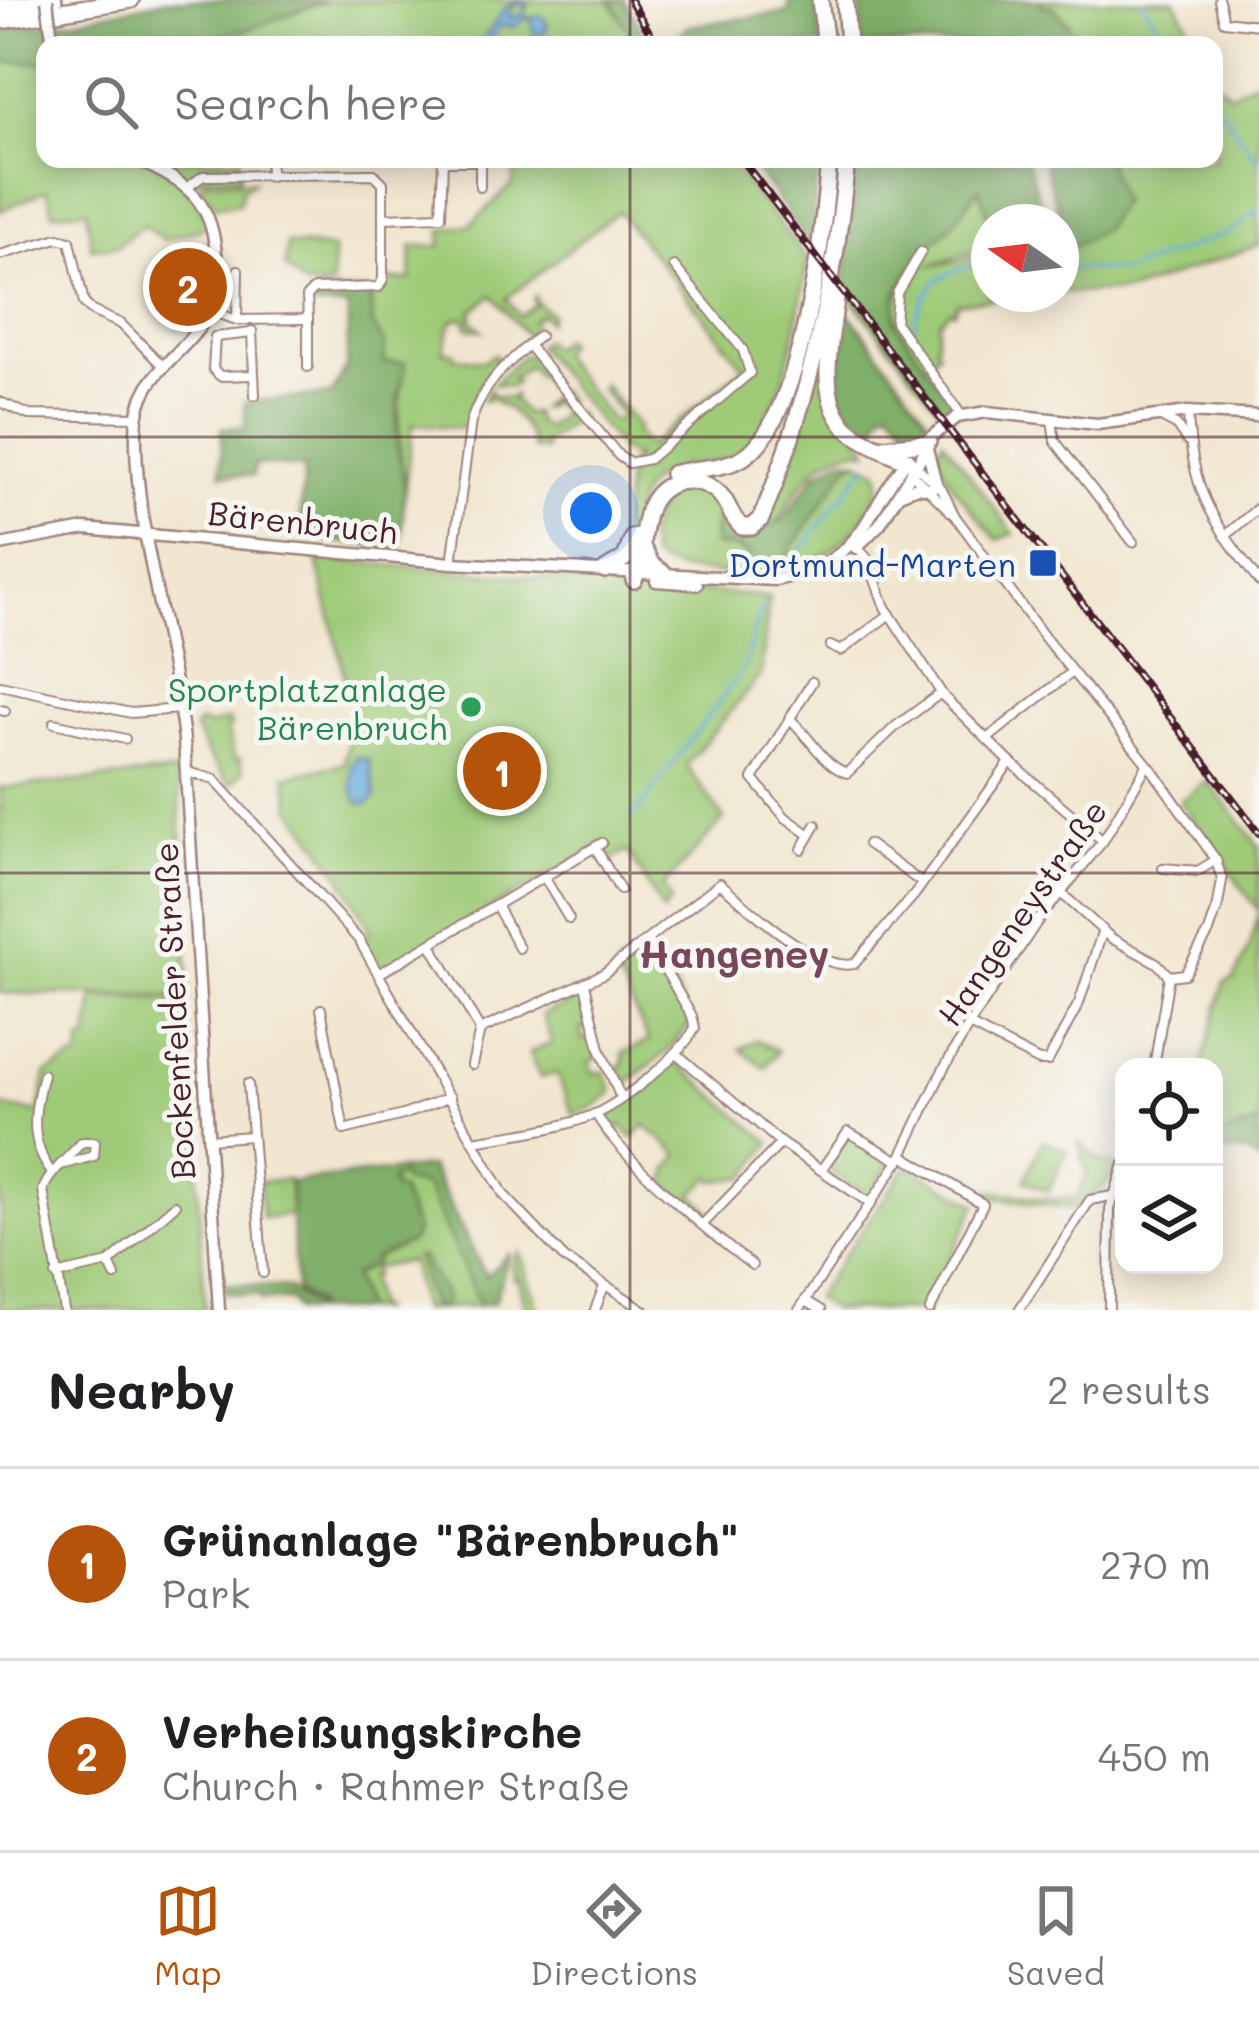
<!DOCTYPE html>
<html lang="en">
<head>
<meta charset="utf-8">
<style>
  body { margin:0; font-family:Mali,sans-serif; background:#f2f2f2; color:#202124 }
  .controls { position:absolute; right:36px; bottom:36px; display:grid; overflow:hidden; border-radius:24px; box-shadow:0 6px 30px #0003 }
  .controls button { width:108px; height:108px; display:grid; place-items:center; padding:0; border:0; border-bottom:3px solid #e0e0e0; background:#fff; color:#202124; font:60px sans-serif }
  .compass { position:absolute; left:971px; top:204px; width:108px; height:108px; border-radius:50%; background:#fff; box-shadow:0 6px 30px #0003; rotate:284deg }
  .you { position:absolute; left:591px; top:513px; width:42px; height:42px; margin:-30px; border:9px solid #fff; border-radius:50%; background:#1a73e8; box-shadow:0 0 0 18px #1a73e833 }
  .badge { display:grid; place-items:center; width:78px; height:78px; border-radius:50%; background:#b45309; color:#fff; font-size:39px; font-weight:700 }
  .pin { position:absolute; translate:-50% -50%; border:6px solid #fff; box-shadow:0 3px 12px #0006 }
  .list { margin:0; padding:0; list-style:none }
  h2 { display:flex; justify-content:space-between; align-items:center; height:156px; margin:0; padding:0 48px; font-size:51px }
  h2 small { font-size:39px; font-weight:400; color:#757577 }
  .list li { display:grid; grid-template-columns:78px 1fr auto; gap:36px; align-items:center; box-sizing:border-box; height:192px; padding:0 48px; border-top:3px solid #e0e0e0 }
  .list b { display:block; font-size:45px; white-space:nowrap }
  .list p { margin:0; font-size:39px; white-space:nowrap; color:#757577 }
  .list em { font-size:39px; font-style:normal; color:#757577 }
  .icon { flex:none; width:66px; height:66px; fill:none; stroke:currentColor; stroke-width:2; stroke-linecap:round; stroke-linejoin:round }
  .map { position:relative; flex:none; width:1259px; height:1310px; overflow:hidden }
  .search { position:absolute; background:#fff; box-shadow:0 6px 30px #0003; left:36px; right:36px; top:36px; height:132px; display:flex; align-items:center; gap:30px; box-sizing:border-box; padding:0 42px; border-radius:24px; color:#757577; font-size:45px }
  .sheet { height:540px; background:#fff }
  nav { display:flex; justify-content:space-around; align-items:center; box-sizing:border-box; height:168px; border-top:3px solid #e0e0e0; background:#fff; font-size:33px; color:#757577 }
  nav a { display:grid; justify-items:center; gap:6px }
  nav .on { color:#b45309 }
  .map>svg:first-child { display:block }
  .green { fill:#9fcb78; stroke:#747552; stroke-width:3 }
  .forest { fill:#7faf68; stroke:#64674a; stroke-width:3 }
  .water { fill:#65acdc; stroke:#586684; stroke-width:3 }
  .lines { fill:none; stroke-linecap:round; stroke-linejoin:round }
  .stream { stroke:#65acdc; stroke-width:3 }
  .street-casing { stroke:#9e827d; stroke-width:12 }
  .secondary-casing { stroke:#9e827d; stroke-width:15 }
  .highway-casing { stroke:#9e827d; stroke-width:20 }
  .street { stroke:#fff; stroke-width:8 }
  .secondary { stroke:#fff; stroke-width:10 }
  .highway { stroke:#fff; stroke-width:15 }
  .rail-casing { stroke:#4a1f2b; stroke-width:8 }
  .rail { stroke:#f6f6f2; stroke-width:3; stroke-dasharray:9; stroke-linecap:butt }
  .secondary-bridge-casing { stroke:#9e827d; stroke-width:15; stroke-linecap:butt }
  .secondary-bridge { stroke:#fff; stroke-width:10 }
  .grid { fill:none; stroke:#4a1f2b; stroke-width:3; stroke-opacity:0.55 }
  .transit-dot { fill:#1a4fb4; stroke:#f6f6f2; stroke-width:4.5 }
  .leisure-dot { fill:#2e9e5b; stroke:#f6f6f2; stroke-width:4.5 }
  .labels { text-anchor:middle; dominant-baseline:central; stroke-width:10; stroke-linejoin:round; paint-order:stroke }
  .street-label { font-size:33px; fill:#4a1f2b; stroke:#f6f6f2 }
  .transit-label { font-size:33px; fill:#164399; stroke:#f6f6f2; text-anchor:end }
  .leisure-label { font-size:33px; fill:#27864d; stroke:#f6f6f2; text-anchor:end }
  .quarter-label { font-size:39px; font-weight:bold; fill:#7a475a; stroke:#f6f6f2 }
</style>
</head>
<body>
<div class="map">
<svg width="1259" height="1310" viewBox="0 0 1259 1310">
  <rect width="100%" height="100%" fill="#f6f6f2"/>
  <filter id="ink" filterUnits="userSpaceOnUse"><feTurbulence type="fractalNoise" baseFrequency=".00833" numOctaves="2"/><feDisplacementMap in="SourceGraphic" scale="24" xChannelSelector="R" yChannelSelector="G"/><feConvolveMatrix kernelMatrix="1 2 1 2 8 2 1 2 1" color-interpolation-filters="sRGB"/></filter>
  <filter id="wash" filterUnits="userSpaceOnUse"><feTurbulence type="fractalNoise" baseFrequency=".004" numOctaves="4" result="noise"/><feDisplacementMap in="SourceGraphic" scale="48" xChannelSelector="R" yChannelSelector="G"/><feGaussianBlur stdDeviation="2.7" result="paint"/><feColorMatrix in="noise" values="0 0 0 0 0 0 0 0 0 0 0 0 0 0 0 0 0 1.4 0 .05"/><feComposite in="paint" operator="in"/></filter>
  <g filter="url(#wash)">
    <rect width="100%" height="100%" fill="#f1e6cf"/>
    <g class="green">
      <polygon points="327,0 610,0 637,45 187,45 248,29"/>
      <polygon points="1040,0 1175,0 1198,42 1192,45 1068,45 1065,39 1070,23 1056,12 1045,8"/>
      <polygon points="0,62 45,62 45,159 240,159 240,177 203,177 188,186 212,225 163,240 143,225 117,246 91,248 87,209 53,213 47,190 0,211"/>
      <polygon points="1259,78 1259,245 1132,291 1061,293 1061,257 1120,203 1106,159 1214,159 1214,81 1230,94"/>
      <path d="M515,159H727L808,260C798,312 785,440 727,459C701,467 669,463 649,484C628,505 638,539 617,558L629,463L635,457L622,451L537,346L544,340L551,348L563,339L567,343L559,355L612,421L620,419L622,416L600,388L603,384L638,427L635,431L648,447L744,367L618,211L506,299L520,316L536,304L533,299L537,295L534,300L551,314L548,322L541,314L531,321L538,332L514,351L528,337L492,295L471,312L473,316L470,319L482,330L468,328L464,317L452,321L443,351L454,352V357L484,361L495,354L499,360L480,386L465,428L413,424L405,488C398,444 396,407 406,364L384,363L385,344L373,326L371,293L386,290V280H411L412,246H441L442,230L470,225L513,184Z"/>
      <polygon points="204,181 254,181 254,182 242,189 240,203 217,206 200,188"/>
      <polygon points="980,187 990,222 989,246 929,266 989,255 989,294 1039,294 957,303 954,312 950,310 939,321 936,348 939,351 925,365 899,331 894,304 921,252 949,228"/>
      <polygon points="287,244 333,249 332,286 305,286 285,267"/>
      <path d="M828,325L826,381L869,450C821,445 797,488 776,525L766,526L798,438Z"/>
      <polygon points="523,355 531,356 551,381 549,387 528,366 512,378 516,383 511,386 493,384"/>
      <path d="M489,389L493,396L511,398L515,394L513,400L525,414L533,413L537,423L546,428L563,414L553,402L539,409L553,397L554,391H559L567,400L563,405L571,415L575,412L579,416L544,444L545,450L532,448C532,433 512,407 497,404V398L483,401Z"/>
      <polygon points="943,439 1014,534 997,540 954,488 937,456"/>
      <path d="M857,460L879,471C883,489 876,499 866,514C830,571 775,576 715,573C691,571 673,572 651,559L647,535L662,495L688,485L717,497L725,517H717L713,537L721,548L726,543L776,571L849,464Z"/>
      <polygon points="317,559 769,597 761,675 686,765 724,819 663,887 671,901 663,912 628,851 612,860 602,844 380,973 359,940 371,931 340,874 292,808 286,776 344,764 349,736 356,724"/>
      <polygon points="229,720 231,727 227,729 235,760 240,759 243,771 231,785 209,757 194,728 199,723 210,726"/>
      <polygon points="178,772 189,997 0,993 0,788"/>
      <polygon points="1208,781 1259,846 1259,911 1180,801"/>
      <polygon points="1259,913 1259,1123 1214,1138 1214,1067 1201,1067 1225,982 1234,979 1250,946"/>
      <polygon points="645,947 673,985 690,1023 668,1051 624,1085 617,1068 624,1063 623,1053 649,1041 615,969"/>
      <polygon points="574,991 584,996 588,1027 580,1030 583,1040 592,1038 598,1057 589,1063 594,1074 604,1071 613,1092 590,1109 573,1114 556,1073 540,1078 529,1053 552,1043 542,1015 568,1004 568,995"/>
      <polygon points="94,997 187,1000 205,1310 0,1310 0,1106 39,1113 46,1074 80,1056 82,1041 88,1041"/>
      <polygon points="757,1040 778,1051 765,1068 740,1049"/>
      <polygon points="673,1063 679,1064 771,1143 746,1177 715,1181 710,1177 693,1194 709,1211 704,1215 666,1184 669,1169 679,1155 645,1125 633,1138 622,1126 616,1130 605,1117"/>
      <polygon points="847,1136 888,1157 889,1165 868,1195 830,1172 828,1163"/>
      <polygon points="1043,1140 1067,1151 1048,1191 1025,1180"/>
      <path d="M1079,1143L1099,1160L1117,1166C1109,1189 1091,1192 1076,1209L983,1196L986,1191C1019,1192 1045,1204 1077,1197L1087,1175Z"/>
      <polygon points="907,1166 977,1204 924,1310 832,1310 814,1298"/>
      <polygon points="401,1176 405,1182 426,1186 480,1305 421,1310 410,1261 373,1268 374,1276 369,1278 375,1307 381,1310 364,1310 352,1276 374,1264 394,1189 391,1179"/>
      <polygon points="288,1179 292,1215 262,1218 259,1182"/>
      <polygon points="519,1252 522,1258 538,1310 526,1310 519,1279 514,1279 513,1263"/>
    </g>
    <g class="forest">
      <polygon points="167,0 327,0 248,29 187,45 45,45 45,62 0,62 0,29 76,20"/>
      <polygon points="610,0 624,0 651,45 637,45"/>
      <polygon points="788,0 816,0 822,45 669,45 689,26 789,12"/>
      <polygon points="860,0 1040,0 1044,7 1053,6 1075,34 1065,39 1068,45 861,45"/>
      <polygon points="748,159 818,159 811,246"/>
      <polygon points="858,159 1026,159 1046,222 990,222 979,188 949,228 921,252 897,293 895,322 958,409 946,417 844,289"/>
      <polygon points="1043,159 1106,159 1121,202 1102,230 1068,249 1061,257 1061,245 1068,243"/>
      <polygon points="369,291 373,326 385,344 384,362 406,363 398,399 397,442 405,488 401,549 299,537 304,468 255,464 253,476 221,474 222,428 245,427 245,402 331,395 347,367 348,307 311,306 311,297 315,292"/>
      <path d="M843,305L934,426L909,439L910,429L889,407L882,413L871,434C822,409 836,357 839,310Z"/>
      <polygon points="843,458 857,460 849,464 776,571 739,548 714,545 717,516 725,517 752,533 782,521 816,474"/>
      <polygon points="1259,1123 1259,1162 1249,1153 1214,1150 1214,1138"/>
      <polygon points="430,1167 486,1276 510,1253 494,1302 480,1305 426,1186 404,1182 401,1176 391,1180 394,1189 400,1190 416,1231 412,1241 374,1259 374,1264 353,1276 364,1310 316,1310 315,1303 296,1291 290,1182"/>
      <polygon points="416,1257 422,1258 446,1298 442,1308 431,1305"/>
      <polygon points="225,1284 287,1288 312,1305 313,1310 296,1310 290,1300 260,1300 260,1296 226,1293"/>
    </g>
    <g class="water">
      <polygon points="518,0 526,2 529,8 525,10 522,2 510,9 509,18 523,13 530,18 542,16 548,25 544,33 533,35 532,20 523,19 515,27 500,26 489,45 480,45 503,10"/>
      <path d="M357,757L369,760L376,797L368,804L359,803C351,792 347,767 357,757Z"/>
    </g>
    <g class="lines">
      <g class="stream">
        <polyline points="1141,0 1173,45"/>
        <polyline points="1214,100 1259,162"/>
        <polyline points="1061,268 1125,271 1232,231 1259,209"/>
        <path d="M912,333C925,284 936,270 989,264"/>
        <polyline points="790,565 867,464"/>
        <polyline points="634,816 744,668 762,605"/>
      </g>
    </g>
  </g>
  <g filter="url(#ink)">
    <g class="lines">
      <defs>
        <g id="street">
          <polyline points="1219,0 1224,21 1259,25"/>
          <polyline points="270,159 270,176"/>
          <polyline points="443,161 480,161"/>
          <polyline points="188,187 203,176 374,174 383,183 383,279 379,287 314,289 307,296 308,319 237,320 210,311"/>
          <polyline points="480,187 480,159"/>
          <polyline points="383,218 441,216 443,159"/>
          <polyline points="921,252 897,293 895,322 962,416"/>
          <polyline points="0,255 58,238 70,241 84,303 92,311 121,324 162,365"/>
          <polyline points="308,319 308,367"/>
          <polyline points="237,320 238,270"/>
          <polyline points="252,331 255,395"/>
          <polyline points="252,333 215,337 213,369 220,376 253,375"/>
          <polyline points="528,345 619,456 629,463 649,459 750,373 743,350 674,266"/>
          <polyline points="0,402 29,415 137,417"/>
          <path d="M1188,412C1191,493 1212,519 1259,582"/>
          <polyline points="1159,416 1176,425 1187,441"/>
          <polyline points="1052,420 1055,441 1133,542"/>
          <polyline points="916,466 942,490 954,514"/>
          <polyline points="911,473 955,516 1045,638 1153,771 1216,860 1222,880 1218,905 1209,932 1185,974 1169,976"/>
          <polyline points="1225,536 1259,507"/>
          <polyline points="857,547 867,558 885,607 944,697 1010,762 1103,841"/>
          <path d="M452,563L471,421C484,382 508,362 539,336"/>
          <polyline points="830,646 841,651 890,614"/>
          <polyline points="0,685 131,713 179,709"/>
          <polyline points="0,710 5,711"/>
          <path d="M791,720C810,737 823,765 847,773L896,726L941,693"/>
          <polyline points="54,723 125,739"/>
          <polyline points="988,738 1072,672"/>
          <polyline points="186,772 214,779 359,940 504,1195 565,1259 644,1310"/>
          <polyline points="810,835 785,817 753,779 812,682"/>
          <polyline points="868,844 922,883"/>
          <polyline points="595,847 620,890"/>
          <polyline points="802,849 816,825"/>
          <polyline points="1163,868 1198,871 1216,860"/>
          <polyline points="544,877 569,919"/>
          <polyline points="1060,892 1111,938 1157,963 1169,976 1154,1067"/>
          <polyline points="496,905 519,948"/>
          <polyline points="431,944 480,1030 472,1065"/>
          <polyline points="380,973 602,843"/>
          <polyline points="585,984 600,1049 620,1096"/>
          <polyline points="321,1009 344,1130 403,1115 450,1097"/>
          <polyline points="969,1025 1039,1061 1048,1061 1079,1003 1103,930"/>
          <path d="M480,1030L603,974L720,883C747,907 817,972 854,964L915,894L1010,762"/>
          <polyline points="676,1053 781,1143 871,1204"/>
          <path d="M43,1074C34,1109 28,1142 52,1173"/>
          <polyline points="248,1084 263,1273"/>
          <path d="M596,1114C620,1158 710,1234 752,1265"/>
          <polyline points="208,1139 252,1136"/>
          <path d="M474,1141C512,1134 559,1130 595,1114C624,1101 680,1056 695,1028L692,1016L648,941"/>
          <polyline points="902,1155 983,1204 930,1310"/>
          <polyline points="821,1170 848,1132 899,1161"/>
          <polyline points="702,1225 781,1143"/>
          <polyline points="109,1263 115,1276"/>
          <polyline points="56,1275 109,1263 175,1205"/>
          <polyline points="806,1301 821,1310"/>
          <path d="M64,1310L43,1190C49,1173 69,1157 82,1142H95L94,1156L65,1164"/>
          <polyline points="595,1310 604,1286"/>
          <polyline points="799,1310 899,1161 942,1072 969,1025 1037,922 1103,841 1146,767"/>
          <polyline points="1019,1310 1090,1200 1112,1196"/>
          <polyline points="1109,1310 1110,1209 1124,1164"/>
        </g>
        <g id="secondary">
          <path d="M134,159C191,184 213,200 217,265C218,284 216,302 206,318C179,361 137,373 136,432C134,529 173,641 184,740L219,1310"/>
          <polyline points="921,445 957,417 987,412 1097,424 1188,412 1259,416"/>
          <polyline points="927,449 936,483"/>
          <polyline points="899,494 917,487 931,489"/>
          <path d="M0,545L85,529L452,563L775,580C867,562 860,517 909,458"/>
          <polyline points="856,548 880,524 931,441"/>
          <polyline points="656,581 697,584"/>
        </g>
        <g id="highway">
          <polyline points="820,0 826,45"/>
          <polyline points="845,0 848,45"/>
          <polyline points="0,7 54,0"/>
          <polyline points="0,21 131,0"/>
          <path d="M836,298C832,337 815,397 847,428C863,443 888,451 907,461"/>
          <polyline points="884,447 923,443"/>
          <path d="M672,474C695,467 723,470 744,457C803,418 824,227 829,159"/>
          <polyline points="642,547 652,565 666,575"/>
          <polyline points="605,570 625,558 633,537"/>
          <path d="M634,580C648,548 634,492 679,482C692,479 704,482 715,490C729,500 729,517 742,527H752L761,519C808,405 836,282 847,159"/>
        </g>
      </defs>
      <use href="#street" class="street-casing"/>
      <use href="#secondary" class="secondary-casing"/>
      <use href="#highway" class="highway-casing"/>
      <use href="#street" class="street"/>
      <use href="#secondary" class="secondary"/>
      <use href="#highway" class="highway"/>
      <defs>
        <g id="rail">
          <polyline points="630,0 657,45"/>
          <polyline points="741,159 1259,833"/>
        </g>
      </defs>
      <use href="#rail" class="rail-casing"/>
      <use href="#rail" class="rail"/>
      <defs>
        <polyline id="secondary-bridge" points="47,0 53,45"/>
      </defs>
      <use href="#secondary-bridge" class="secondary-bridge-casing"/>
      <use href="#secondary-bridge" class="secondary-bridge"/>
    </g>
  </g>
  <path class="grid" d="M630,0V45M630,159V1310M0,437H1259M0,873H1259"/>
  <rect class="transit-dot" x="1028" y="548" width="30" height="30" rx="6"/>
  <circle class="leisure-dot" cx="471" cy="707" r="12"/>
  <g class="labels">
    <g class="street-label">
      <text transform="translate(303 521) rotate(6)">Bärenbruch</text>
      <text transform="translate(1021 912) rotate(-55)">Hangeneystraße</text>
      <text transform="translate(173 1011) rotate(-93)">Bockenfelder Straße</text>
    </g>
    <g class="transit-label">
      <text x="1016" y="563">Dortmund-Marten</text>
    </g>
    <g class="leisure-label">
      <text x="447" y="688">Sportplatzanlage<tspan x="447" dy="38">Bärenbruch</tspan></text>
    </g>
    <g class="quarter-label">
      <text x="734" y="952">Hangeney</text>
    </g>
  </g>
</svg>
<div class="controls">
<button><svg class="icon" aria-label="locate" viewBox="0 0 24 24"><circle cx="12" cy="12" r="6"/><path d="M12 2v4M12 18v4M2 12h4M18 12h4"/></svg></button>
<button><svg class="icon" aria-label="layers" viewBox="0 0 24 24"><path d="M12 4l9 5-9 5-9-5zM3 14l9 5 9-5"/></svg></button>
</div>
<svg class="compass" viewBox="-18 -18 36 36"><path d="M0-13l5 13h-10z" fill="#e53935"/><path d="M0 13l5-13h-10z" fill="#757577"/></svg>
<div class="you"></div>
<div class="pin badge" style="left:502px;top:771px">1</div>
<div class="pin badge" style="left:188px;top:287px">2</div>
<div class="search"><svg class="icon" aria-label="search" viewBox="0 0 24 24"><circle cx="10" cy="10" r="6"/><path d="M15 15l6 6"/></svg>Search here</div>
</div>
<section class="sheet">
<h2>Nearby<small>2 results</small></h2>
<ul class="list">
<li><span class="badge">1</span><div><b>Grünanlage &quot;Bärenbruch&quot;</b><p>Park</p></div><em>270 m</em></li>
<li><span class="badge">2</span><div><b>Verheißungskirche</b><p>Church · Rahmer Straße</p></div><em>450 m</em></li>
</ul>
</section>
<nav>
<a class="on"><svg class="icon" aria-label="map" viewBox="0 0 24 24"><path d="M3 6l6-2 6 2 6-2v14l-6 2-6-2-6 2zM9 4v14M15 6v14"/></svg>Map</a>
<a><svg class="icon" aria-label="directions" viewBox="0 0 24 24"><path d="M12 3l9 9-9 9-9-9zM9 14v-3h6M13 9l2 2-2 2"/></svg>Directions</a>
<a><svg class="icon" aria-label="saved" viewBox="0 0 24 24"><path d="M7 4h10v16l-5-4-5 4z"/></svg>Saved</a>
</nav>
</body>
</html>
